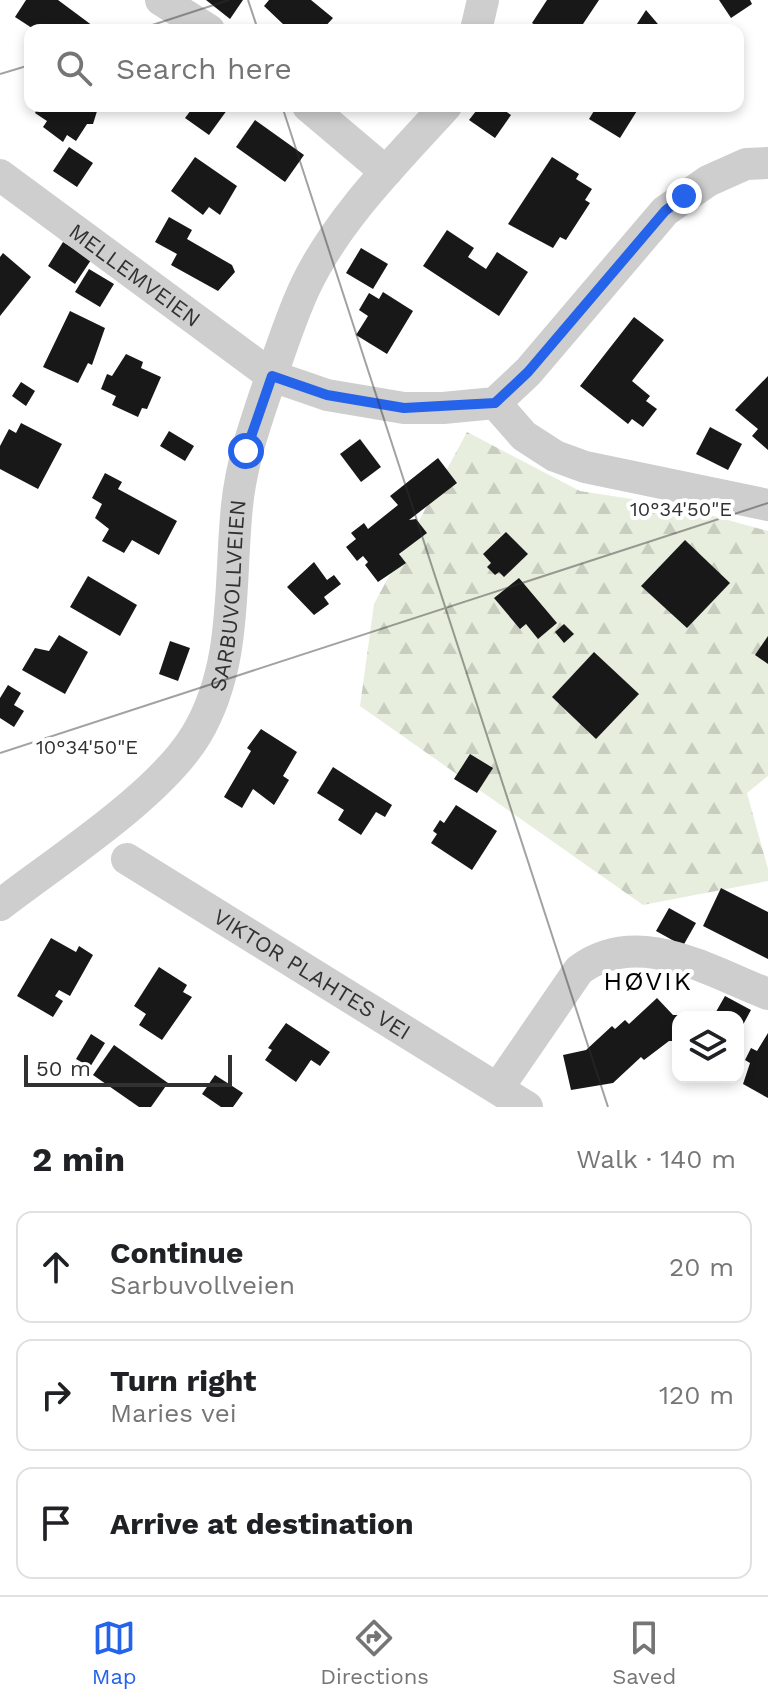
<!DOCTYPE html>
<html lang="en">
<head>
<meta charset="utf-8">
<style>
  body { margin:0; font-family:"Work Sans",sans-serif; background:#f2f2f2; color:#202124 }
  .controls { position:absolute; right:24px; bottom:24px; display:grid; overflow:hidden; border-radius:16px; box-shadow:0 4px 12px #0003 }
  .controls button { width:72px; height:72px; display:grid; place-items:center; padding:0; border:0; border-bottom:2px solid #e0e0e0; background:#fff; color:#202124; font:40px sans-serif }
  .scale { position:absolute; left:24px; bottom:20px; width:208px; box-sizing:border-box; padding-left:8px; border:4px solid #313131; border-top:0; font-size:22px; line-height:28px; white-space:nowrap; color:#313131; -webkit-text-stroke:6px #fff; paint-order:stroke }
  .stop { position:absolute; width:24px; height:24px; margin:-18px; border:6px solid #2563eb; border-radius:50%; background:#fff }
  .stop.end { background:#2563eb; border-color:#fff; box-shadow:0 2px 8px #0008 }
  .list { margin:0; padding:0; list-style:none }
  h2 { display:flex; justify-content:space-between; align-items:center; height:104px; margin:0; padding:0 32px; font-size:34px }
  h2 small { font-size:26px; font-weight:400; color:#757577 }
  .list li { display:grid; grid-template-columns:52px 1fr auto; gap:24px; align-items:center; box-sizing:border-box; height:112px; margin:0 16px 16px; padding:0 16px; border:2px solid #e0e0e0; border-radius:16px }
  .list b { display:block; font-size:30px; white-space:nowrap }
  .list p { margin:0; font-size:26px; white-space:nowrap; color:#757577 }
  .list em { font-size:26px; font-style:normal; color:#757577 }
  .icon { flex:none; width:44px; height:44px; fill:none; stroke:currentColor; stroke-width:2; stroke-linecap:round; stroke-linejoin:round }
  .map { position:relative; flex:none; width:768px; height:1107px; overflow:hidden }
  .search { position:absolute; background:#fff; box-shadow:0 4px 12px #0003; left:24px; right:24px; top:24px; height:88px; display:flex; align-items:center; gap:20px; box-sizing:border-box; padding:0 28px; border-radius:16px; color:#757577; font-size:30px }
  .sheet { height:488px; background:#fff }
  nav { display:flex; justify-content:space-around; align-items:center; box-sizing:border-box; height:112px; border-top:2px solid #e0e0e0; background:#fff; font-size:22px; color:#757577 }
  nav a { display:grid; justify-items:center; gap:4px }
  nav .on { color:#2563eb }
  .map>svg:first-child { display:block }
  .forest { fill:url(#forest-firs) }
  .building { fill:#181818 }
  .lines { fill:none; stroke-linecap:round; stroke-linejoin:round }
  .minor { stroke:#cecece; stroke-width:32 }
  .route { stroke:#2563eb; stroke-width:10 }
  .ticks { fill:none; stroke:#313131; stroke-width:2; stroke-opacity:0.45 }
  .labels { text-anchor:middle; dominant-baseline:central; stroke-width:8; stroke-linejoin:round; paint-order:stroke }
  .street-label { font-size:22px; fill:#313131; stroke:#fff }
  .quarter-label { font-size:26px; letter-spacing:2px; fill:#000; stroke:#fff }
  .ticks-label { font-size:20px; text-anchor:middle; fill:#313131; stroke:#fff; stroke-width:8; stroke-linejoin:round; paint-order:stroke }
</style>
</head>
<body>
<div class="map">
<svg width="768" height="1107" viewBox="0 0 768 1107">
  <defs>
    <pattern id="forest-firs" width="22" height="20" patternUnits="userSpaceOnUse" patternTransform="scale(2)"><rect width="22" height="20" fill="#e7eede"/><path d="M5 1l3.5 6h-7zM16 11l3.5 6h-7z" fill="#c7cdbf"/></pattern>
  </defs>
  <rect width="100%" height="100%" fill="#fff"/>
  <polygon class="forest" points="467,432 580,491 677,506 768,531 768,776 747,793 768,869 768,881 643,905 360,706 374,604"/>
  <g class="building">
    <polygon points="26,0 58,0 93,26 91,30 35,30 15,17"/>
    <polygon points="206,0 243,0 230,19"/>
    <polygon points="269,0 311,0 333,18 322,30 280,30 284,25 264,6"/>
    <polygon points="547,0 599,0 579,30 542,30 532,23"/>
    <polygon points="719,0 750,0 752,4 731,18"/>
    <polygon points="646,10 663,30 633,30"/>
    <polygon points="39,106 96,106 98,108 93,124 87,124 76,141 67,135 63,142 43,127 47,121 35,113"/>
    <polygon points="194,106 230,106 209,135 185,118"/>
    <polygon points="480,106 498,106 511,115 495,138 469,120"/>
    <polygon points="597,106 640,106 620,138 589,119"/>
    <polygon points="255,120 304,155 285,182 236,147"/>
    <polygon points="69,147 93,163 77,187 53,171"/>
    <polygon points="195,157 237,186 220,215 209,207 203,215 171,191"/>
    <polygon points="552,157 579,174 576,179 592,189 585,200 590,203 566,240 560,237 553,248 508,224"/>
    <polygon points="169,217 192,230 187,239 232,265 235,272 218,291 171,265 177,254 155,242"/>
    <polygon points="447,230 474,248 468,257 486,269 497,252 528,272 499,316 423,266"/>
    <polygon points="63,242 91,260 75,284 48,266"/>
    <polygon points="361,248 388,264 373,289 346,273"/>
    <polygon points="3,253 31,277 0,316 0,257"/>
    <polygon points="89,269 114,284 100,307 75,292"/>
    <polygon points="383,292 413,311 387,354 356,335 368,316 359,310 369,293 379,299"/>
    <polygon points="70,311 105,328 92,365 88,363 78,383 43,367"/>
    <polygon points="634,317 664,340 632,381 650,396 646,401 657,409 643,427 632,419 628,424 580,386"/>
    <polygon points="126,354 143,362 141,368 161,377 147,409 142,408 138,417 112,405 116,396 101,389 107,374 112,376"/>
    <polygon points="768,376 768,450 752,436 758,429 735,410"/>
    <polygon points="21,382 35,391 26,406 12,396"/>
    <polygon points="21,423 62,444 38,489 0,469 0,446 9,429 16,433"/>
    <polygon points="710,427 742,444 728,470 696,454"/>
    <polygon points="169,431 194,446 185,461 160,446"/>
    <polygon points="360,439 381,467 361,482 340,454"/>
    <polygon points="438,458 457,483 409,520 416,519 427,533 399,554 406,563 378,582 365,565 368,562 363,556 357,561 346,547 356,539 351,533 364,523 368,529 398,505 390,496"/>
    <polygon points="105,473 122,482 118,489 177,521 159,555 132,540 124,553 102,541 109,529 95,518 102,504 92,498"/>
    <polygon points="506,532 528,554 504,577 499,572 495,575 487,567 491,563 483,554"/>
    <polygon points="685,540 730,583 687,628 641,586"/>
    <polygon points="314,562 327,580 334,575 341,584 324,597 329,604 314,615 287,587"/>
    <polygon points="88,576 137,605 120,636 70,607"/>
    <polygon points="519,578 557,623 538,639 526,624 520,629 494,598"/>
    <polygon points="564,624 574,634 564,643 555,632"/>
    <polygon points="59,635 88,652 65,694 22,670 35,648 49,651"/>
    <polygon points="768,636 768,664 755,655"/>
    <polygon points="170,641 190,648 178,681 159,674"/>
    <polygon points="594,652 639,694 596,739 552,697"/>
    <polygon points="8,685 21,693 14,705 24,711 14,727 0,718 0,698"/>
    <polygon points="261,729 297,752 283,776 289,780 274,805 253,789 242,808 224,797 251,751 247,748"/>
    <polygon points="470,754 493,768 477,793 454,779"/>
    <polygon points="333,767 392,805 385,817 376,812 361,835 338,820 344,810 317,793"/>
    <polygon points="456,805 497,831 472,870 431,843 437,834 433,831 440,820 444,823"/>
    <polygon points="721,888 768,912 768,959 703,926"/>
    <polygon points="669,908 696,923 683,946 656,931"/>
    <polygon points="51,938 76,952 79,946 93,955 70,996 59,990 55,996 63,1001 53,1017 17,996"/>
    <polygon points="159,967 187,985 183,992 192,997 162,1040 139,1025 146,1014 134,1006"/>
    <polygon points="725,996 751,1010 738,1034 738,1017 713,1017"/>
    <polygon points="657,998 673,1015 678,1015 678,1041 669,1041 644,1060 641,1057 613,1083 571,1090 563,1055 586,1050 612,1026 615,1029 625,1020 629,1024"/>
    <polygon points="286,1023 330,1052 320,1066 311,1060 296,1082 265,1060 272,1050 268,1048"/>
    <polygon points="768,1033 768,1098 743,1084 750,1063 745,1060 751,1048 757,1051"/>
    <polygon points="91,1034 105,1043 90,1067 76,1059"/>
    <polygon points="114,1045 168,1083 151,1107 139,1107 93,1075"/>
    <polygon points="215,1075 243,1093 233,1107 221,1107 202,1094"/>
  </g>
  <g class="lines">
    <g class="minor">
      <polyline points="161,0 209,30"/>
      <polyline points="476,30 483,0"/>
      <polyline points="308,106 386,172"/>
      <path id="s1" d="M0,175L272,376L327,395L404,408H443L495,403L528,372L665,211L708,181L746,164L768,163"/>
      <polyline points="495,403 524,436 555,456 585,467 768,505"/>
      <path id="s2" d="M127,859L527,1107"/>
      <path id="s3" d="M0,905C57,861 160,795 196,735C238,665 229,583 237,506C241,465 254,427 267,389C279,355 290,319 305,287C337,219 396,161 446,106"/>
      <path d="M498,1088L579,970C638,926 708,971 768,994"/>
    </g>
  </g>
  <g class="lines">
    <polyline class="route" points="246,451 272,376 327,395 404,408 495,403 528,372 665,211 684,196"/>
  </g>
  <path class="ticks" d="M248,0L258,30M137,30L229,0M0,74L30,65M282,106L608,1107M0,753L768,503"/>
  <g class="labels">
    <g class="street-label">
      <text stroke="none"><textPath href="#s1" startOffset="168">MELLEMVEIEN</textPath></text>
      <text stroke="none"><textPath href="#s3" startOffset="406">SARBUVOLLVEIEN</textPath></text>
      <text stroke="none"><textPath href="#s2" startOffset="218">VIKTOR PLAHTES VEI</textPath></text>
    </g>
    <g class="quarter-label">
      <text x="648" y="981">HØVIK</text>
    </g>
  </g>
  <g class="ticks-label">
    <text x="681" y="516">10°34'50"E</text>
    <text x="87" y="754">10°34'50"E</text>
  </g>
</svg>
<div class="controls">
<button><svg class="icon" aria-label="layers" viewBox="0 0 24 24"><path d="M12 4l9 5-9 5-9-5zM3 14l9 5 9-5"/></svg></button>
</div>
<div class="scale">50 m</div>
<div class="stop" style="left:246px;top:451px"></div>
<div class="stop end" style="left:684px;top:196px"></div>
<div class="search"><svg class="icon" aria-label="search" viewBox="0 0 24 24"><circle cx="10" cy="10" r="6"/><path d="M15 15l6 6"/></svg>Search here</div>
</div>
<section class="sheet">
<h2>2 min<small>Walk · 140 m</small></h2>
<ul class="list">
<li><svg class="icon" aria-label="ahead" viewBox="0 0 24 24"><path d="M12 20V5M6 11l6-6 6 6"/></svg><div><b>Continue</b><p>Sarbuvollveien</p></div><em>20 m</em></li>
<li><svg class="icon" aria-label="right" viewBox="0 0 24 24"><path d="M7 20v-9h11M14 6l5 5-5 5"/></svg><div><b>Turn right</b><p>Maries vei</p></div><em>120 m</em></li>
<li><svg class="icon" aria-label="arrive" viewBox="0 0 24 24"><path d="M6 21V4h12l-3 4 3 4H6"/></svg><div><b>Arrive at destination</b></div></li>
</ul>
</section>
<nav>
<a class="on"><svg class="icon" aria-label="map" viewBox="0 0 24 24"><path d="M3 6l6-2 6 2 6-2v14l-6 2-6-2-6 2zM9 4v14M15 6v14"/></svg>Map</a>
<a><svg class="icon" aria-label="directions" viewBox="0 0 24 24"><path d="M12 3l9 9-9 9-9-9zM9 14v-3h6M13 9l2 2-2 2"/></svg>Directions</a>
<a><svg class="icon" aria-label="saved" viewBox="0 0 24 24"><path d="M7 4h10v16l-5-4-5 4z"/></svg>Saved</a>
</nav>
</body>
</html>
